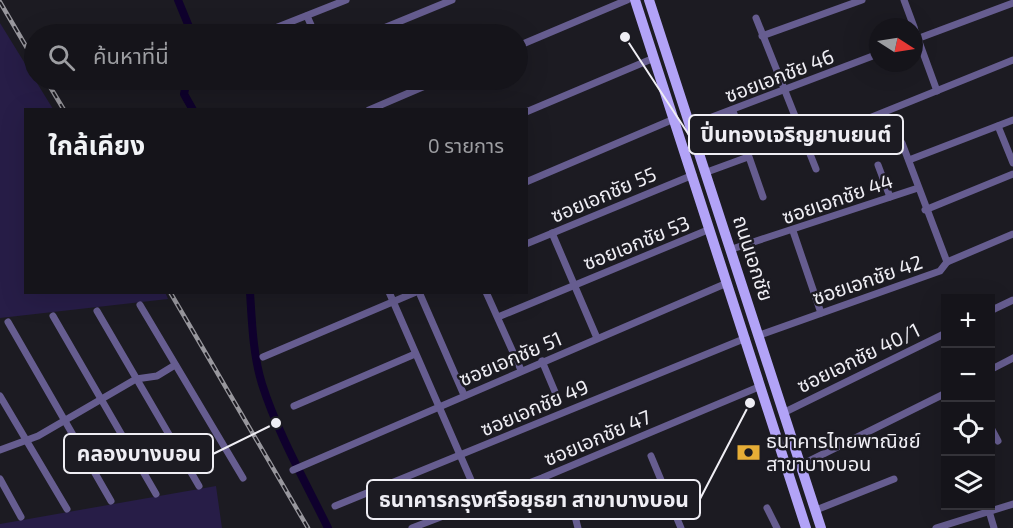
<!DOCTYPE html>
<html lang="th">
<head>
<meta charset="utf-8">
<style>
  body { margin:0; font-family:"Exo 2","Noto Sans Thai",sans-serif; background:#222127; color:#f1f3f6 }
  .controls { position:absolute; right:18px; bottom:18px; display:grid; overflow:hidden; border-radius:0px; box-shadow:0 6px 24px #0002 }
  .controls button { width:54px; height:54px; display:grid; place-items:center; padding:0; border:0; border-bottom:2px solid #343339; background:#15141a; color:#f1f3f6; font:30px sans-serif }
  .compass { position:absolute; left:869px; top:18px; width:54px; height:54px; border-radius:50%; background:#15141a; box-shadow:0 6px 24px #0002; rotate:102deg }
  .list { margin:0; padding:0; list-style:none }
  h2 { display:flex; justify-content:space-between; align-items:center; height:78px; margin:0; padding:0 24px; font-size:26px }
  h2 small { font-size:20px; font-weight:400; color:#9d9ea2 }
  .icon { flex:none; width:33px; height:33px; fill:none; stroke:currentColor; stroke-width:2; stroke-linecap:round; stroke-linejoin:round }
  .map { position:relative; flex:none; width:1013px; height:528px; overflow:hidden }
  .search { position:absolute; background:#15141a; box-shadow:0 6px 24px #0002; left:24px; top:24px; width:504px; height:66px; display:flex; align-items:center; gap:15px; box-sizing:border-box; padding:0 21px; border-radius:33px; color:#9d9ea2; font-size:22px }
  .panel { position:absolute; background:#15141a; box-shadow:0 6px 24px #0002; left:24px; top:108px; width:504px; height:186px; border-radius:0px }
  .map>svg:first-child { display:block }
  .green { fill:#271d47 }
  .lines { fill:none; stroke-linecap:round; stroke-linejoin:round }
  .canal { stroke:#0f002d; stroke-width:8 }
  .minor { stroke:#665d90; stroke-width:7 }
  .primary { stroke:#b2a3f7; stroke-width:10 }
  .rail-casing { stroke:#98979d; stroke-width:4.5 }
  .rail { stroke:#1c1b22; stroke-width:2; stroke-dasharray:7; stroke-linecap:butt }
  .labels { text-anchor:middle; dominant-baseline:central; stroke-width:5; stroke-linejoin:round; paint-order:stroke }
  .street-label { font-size:20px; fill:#efeef4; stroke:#1c1b22 }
  .poi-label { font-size:20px; fill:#efeef4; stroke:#1c1b22; text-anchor:start }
  .leader { fill:none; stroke:#efeef4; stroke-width:2 }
  .callout-dot { fill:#efeef4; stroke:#1c1b22; stroke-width:2 }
  .callout { fill:#1c1b22; stroke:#efeef4; stroke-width:2 }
  .callout-label { font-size:21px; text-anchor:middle; font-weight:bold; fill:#efeef4 }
</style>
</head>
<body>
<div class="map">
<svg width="1013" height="528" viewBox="0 0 1013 528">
  <rect width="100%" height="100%" fill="#1c1b22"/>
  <g class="green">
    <polygon points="0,23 53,109 26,110 26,292 165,292 168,299 0,318"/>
    <polygon points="216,486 222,528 0,528 0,524"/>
  </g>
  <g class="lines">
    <g class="canal">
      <polyline points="178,0 192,34"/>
      <polyline points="187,80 184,94 193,110"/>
      <path d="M250,292C252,323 253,355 262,384C278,434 305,481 328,528"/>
    </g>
    <g class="minor">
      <polyline points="904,0 914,27"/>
      <polyline points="307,16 315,34"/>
      <polyline points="756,18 816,169"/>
      <polyline points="914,28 937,91"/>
      <polyline points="374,32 452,0"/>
      <polyline points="260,34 346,0"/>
      <polyline points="762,36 862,0"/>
      <polyline points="914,40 1013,3"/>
      <polyline points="518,46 627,0"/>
      <polyline points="369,110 439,80"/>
      <polyline points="733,111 763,197"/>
      <polyline points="526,112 654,58"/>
      <polyline points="691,125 878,54"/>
      <polyline points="998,126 1013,163"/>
      <polyline points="902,143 947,262"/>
      <polyline points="805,144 1013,60"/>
      <polyline points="909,160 1013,120"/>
      <polyline points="878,165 890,197"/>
      <polyline points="707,172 748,157"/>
      <polyline points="526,182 674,119"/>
      <polyline points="925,210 1013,174"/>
      <polyline points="793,231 821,313"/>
      <polyline points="552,233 597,338"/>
      <polyline points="526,244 693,175"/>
      <polyline points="732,249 918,188"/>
      <polyline points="389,292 481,503"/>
      <polyline points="419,292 464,395"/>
      <polyline points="486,292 521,370"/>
      <polyline points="140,305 243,478"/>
      <polyline points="97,311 199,486"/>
      <polyline points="990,311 1013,300"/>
      <polyline points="53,316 156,494"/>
      <polyline points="498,317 710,229"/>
      <polyline points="8,322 111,501"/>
      <polyline points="760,335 940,271 947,262 1013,234"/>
      <polyline points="263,357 416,292"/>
      <polyline points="542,361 558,399"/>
      <polyline points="990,370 1013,358"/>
      <polyline points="0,396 67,509"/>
      <polyline points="294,406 415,354"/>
      <polyline points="785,412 946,333"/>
      <polyline points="990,426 998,441"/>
      <polyline points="0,450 38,436 136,379 157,376 175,365"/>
      <polyline points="651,456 681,528"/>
      <polyline points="801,465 946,393"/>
      <polyline points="293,470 727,283"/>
      <polyline points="0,479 21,517"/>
      <polyline points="570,497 578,528"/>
      <polyline points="335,506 746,338"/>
      <polyline points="767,508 777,528"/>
      <polyline points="816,510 894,479"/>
      <polyline points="989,511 994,528"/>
      <polyline points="412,528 542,478 761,386"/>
      <polyline points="936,528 1013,504"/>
    </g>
    <g class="primary">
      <polyline points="635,0 806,528"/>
      <polyline points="649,0 821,528"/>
    </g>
    <defs>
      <g id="rail">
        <polyline points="0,2 34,60"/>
        <polyline points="46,80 64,110"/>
        <polyline points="170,292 308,528"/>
      </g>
    </defs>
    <use href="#rail" class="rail-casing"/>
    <use href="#rail" class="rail"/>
  </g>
  <defs>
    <symbol id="bank-bare" viewBox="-9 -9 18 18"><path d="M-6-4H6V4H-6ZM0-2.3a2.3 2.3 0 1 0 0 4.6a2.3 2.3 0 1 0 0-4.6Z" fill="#e6ad36" stroke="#1c1b22" stroke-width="2.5" paint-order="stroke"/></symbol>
  </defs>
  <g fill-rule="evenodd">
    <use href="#bank-bare" x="732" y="436" width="33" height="33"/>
  </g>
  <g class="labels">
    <g class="street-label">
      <text transform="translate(779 75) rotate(-21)">ซอยเอกชัย 46</text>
      <text transform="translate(603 194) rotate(-23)">ซอยเอกชัย 55</text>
      <text transform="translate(837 198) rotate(-19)">ซอยเอกชัย 44</text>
      <text transform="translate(636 242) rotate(-22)">ซอยเอกชัย 53</text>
      <text transform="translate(754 258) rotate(72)">ถนนเอกชัย</text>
      <text transform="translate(867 279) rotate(-19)">ซอยเอกชัย 42</text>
      <text transform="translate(858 357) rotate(-26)">ซอยเอกชัย 40/1</text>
      <text transform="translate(510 358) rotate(-23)">ซอยเอกชัย 51</text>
      <text transform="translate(534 407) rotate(-23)">ซอยเอกชัย 49</text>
      <text transform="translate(597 437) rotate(-23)">ซอยเอกชัย 47</text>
    </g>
    <g class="poi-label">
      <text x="766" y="440">ธนาคารไทยพาณิชย์<tspan x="766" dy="23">สาขาบางบอน</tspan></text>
    </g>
  </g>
  <path class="leader" d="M625 37L689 135M276 423L213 454M750 403L700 499"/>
  <g class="callout-dot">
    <circle cx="625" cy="37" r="6"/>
    <circle cx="276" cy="423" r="6"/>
    <circle cx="750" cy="403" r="6"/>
  </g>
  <g class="callout">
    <rect x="689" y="115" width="214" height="39" rx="6"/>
    <rect x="64" y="434" width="149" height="39" rx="6"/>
    <rect x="367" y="480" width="333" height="39" rx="6"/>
  </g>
  <g class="callout-label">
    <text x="796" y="142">ปิ่นทองเจริญยานยนต์</text>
    <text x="139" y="461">คลองบางบอน</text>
    <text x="534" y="507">ธนาคารกรุงศรีอยุธยา สาขาบางบอน</text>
  </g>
</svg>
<div class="controls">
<button>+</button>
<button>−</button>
<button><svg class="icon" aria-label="locate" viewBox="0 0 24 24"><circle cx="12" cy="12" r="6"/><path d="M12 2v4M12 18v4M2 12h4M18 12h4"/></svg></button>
<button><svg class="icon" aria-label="layers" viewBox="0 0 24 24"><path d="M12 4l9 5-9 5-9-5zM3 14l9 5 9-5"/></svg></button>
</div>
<svg class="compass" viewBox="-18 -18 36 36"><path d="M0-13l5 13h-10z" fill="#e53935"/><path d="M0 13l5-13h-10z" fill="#9d9ea2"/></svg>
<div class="search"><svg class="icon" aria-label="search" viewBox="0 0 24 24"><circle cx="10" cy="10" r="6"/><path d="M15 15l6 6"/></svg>ค้นหาที่นี่</div>
<section class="panel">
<h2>ใกล้เคียง<small>0 รายการ</small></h2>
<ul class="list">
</ul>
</section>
</div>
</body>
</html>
